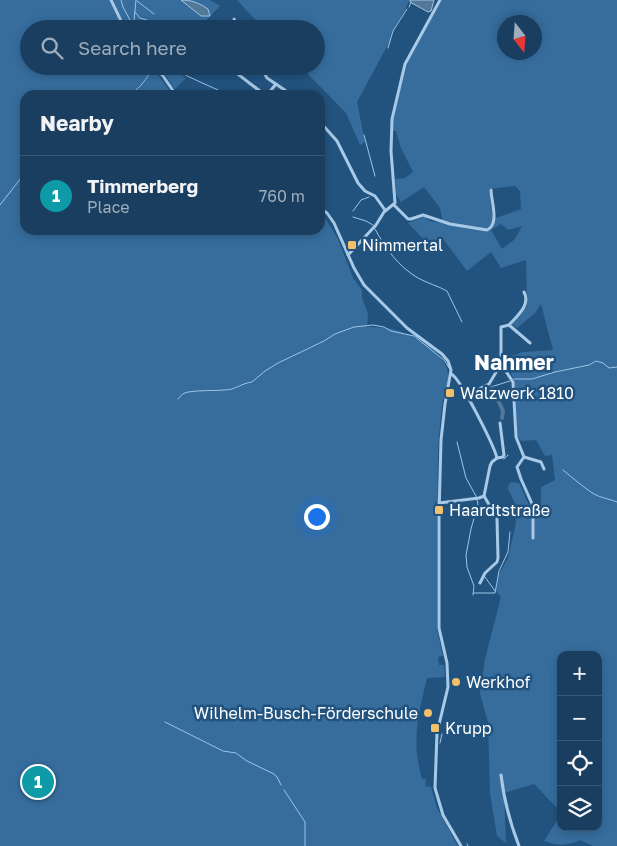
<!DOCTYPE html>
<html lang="en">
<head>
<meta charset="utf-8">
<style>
  body { margin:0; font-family:"Golos Text",sans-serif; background:#234565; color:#f1f3f6 }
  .controls { position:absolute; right:15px; bottom:15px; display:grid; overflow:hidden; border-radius:10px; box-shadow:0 2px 8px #0003 }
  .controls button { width:45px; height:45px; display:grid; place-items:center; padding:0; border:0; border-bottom:1px solid #385774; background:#1a3e5f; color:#f1f3f6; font:25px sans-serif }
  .compass { position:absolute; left:497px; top:15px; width:45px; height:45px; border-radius:50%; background:#1a3e5f; box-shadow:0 2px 8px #0003; rotate:163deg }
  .you { position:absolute; left:316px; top:516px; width:18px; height:18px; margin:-12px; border:4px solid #fff; border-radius:50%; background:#1a73e8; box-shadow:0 0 0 8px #1a73e833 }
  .badge { display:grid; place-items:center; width:32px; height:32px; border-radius:50%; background:#f2bf6a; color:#fff; font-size:16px; font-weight:700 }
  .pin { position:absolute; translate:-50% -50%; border:2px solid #fff; box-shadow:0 1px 5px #0006 }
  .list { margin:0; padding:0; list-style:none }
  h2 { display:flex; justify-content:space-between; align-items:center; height:65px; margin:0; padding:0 20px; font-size:21px }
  h2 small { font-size:16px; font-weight:400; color:#9faebd }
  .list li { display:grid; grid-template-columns:32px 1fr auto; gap:15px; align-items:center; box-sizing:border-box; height:80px; padding:0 20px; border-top:1px solid #385774 }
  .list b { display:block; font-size:19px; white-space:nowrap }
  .list p { margin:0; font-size:16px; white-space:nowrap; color:#9faebd }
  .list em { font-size:16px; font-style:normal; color:#9faebd }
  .icon { flex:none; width:28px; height:28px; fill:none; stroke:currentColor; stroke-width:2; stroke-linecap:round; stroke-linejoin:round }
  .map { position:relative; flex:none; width:617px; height:846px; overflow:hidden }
  .search { position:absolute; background:#1a3e5f; box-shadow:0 2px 8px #0003; left:20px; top:20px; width:305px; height:55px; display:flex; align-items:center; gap:12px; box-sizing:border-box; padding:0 18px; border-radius:28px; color:#9faebd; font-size:19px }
  .panel { position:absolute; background:#1a3e5f; box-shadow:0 2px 8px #0003; left:20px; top:90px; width:305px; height:145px; border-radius:15px }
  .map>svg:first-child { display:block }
  .green { fill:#366d9d; fill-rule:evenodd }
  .water { fill:#547898; stroke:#9cc6e8 }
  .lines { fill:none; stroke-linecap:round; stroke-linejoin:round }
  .stream { stroke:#9cc6e8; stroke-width:1 }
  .canal { stroke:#547898; stroke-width:4 }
  .minor { stroke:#a8cae7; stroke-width:3 }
  .poi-dot { fill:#f2bf6a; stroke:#22537f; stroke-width:2 }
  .labels { text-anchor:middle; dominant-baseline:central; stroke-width:5; stroke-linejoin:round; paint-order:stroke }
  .poi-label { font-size:16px; fill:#fff; stroke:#22537f; text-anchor:start }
  .district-label { font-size:21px; font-weight:bold; fill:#fff; stroke:#22537f }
</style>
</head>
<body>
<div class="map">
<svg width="617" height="846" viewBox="0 0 617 846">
  <rect width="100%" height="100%" fill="#22537f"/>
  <g class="green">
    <path d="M0,0H109L123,29H29V66H151L173,95H25V230H320V212L326,219L338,239L353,278L362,290V298L368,314L367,327C373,327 380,327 386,328C406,330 441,349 447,369C451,382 443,394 442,406C438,438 437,469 438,502H435V510L437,515V629L443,656L438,657L439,665H444L445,677L427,678C418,717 411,740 422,779H426L425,786L431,787L437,808L458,846H0Z"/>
    <polygon points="113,0 210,0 220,6 198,29 188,29 194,23 184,29 129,29 119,14"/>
    <path d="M237,0H409C405,13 396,23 390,36L392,37L357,102L365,142L360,145L346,113L300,66H316V29H264Z"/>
    <path d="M442,0H617V846H593L580,840C567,846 557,846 544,841L561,814V827H598V655H561V812L534,784L504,793L506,843L497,836L490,793L488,722L480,694L485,659L501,597L496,591L499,574L508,558L516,523L514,501L508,489L509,484L512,482L519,483L529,505L541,504V487L555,480L552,455L545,456L536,440L521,441L517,436L514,381L505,358L523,352L553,350L541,304L535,313L517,328L511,324L520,316L527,305L526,260L501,268L491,252L467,271L443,239L433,245L426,242L408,223L424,217L430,221L443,223L440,208L424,187L401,202L396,194L395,179L405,178L413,172L401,148L396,131H392L391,123L405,64ZM504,22H534V52H504ZM515,186L520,191L521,209L493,219L489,189ZM501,224L508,230L522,226L515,239L502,249L491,230Z"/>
    <polygon points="159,66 170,66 186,78 175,89"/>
  </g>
  <g class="water">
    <path d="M181,0C192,0 199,3 208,9L210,16H201Z"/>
    <polygon points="410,0 434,0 431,11 428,12 410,2"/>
  </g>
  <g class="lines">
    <g class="stream">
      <polyline points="121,0 123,7 131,22 134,22"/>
      <polyline points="136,0 134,21 138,29"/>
      <polyline points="137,1 154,14"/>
      <polyline points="409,7 411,3"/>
      <polyline points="135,12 140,18 150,21"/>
      <polyline points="388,48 393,31 407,9"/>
      <polyline points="173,66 187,76 229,95"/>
      <path d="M130,95C143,85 144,81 153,69"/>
      <polyline points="364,135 375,176"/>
      <polyline points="0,205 25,173"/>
      <polyline points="353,211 361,200 369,197"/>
      <polyline points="353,217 366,221 373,225"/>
      <path d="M375,229C385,248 399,267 418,278C427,283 438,286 447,291L462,322"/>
      <polyline points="514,379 532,379 555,372 589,365 596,361 603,363 609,368 617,367"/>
      <polyline points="494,386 510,381"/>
      <path d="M178,399C181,395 183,393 188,392C200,390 213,391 225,390C235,390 242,383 252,382L265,371L278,363L324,341L335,334L354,327L373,325L384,327L391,331L414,336L444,360L449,368"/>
      <polyline points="457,442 466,478 476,496 478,504 471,529 466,555 467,567 474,586 473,595"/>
      <polyline points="504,459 508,455"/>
      <path d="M563,470C573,478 583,487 594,494C601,498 610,499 617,502"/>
      <polyline points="485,577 495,591"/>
      <polyline points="474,593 495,593 499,571 508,552 510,532"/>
      <polyline points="165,722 223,751 236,753 247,761 274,774 277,777 281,785"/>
      <polyline points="440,743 442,734"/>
      <polyline points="284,790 305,822 305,846"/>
      <polyline points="467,844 468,846"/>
    </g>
    <polyline class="canal" points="492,387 503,411 502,418"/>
    <g class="minor">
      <polyline points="111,0 125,29"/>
      <polyline points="234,19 239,29"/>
      <polyline points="154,66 163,76 176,95"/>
      <polyline points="222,66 225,68 230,68 265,95"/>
      <polyline points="260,66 267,78 292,95"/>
      <polyline points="267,95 276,84"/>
      <polyline points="320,122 337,141 358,183 365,191 375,196 385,210"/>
      <path d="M394,205L408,219H411L423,215L450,224L487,230C500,224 491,201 491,190"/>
      <polyline points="320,208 327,213 334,223 354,268 364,285 407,328 442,354 448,361 451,370 445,404 441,440 439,515 439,628 447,663 448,687 437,733 435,788 443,815 461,846"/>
      <polyline points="348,255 376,225 384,212 395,203 391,151 392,119 405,64 440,0"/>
      <path d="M509,325C517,316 531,305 524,292"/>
      <polyline points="501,364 513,382 516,437 524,457 517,467 521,479 533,506 533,538"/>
      <polyline points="466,395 489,384 501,364 501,327 509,325 530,343"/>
      <polyline points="524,457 541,462 544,469"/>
      <polyline points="497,458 503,457 504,455 500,423"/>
      <path d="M439,503L479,498L484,496L490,466L492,462L497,458C494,446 460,377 451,374"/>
      <polyline points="480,583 485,573 497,562 498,558 497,518 484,496"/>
      <path d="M501,775C504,800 510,823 519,846"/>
    </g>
  </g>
  <g class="poi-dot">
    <rect x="347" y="240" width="10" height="10" rx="2.5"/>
    <rect x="445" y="388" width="10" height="10" rx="2.5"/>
    <rect x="434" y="505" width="10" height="10" rx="2.5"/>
    <circle cx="456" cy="682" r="5"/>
    <circle cx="428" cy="713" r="5"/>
    <rect x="430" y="723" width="10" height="10" rx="2.5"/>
  </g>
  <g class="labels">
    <g class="poi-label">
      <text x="362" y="245">Nimmertal</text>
      <text x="460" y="393">Walzwerk 1810</text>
      <text x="449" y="510">Haardtstraße</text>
      <text x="466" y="682">Werkhof</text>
      <text x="418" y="713" text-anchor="end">Wilhelm-Busch-Förderschule</text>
      <text x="445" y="728">Krupp</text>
    </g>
    <g class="district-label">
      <text x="514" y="362">Nahmer</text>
    </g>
  </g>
</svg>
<div class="controls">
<button>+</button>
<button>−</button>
<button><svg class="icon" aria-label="locate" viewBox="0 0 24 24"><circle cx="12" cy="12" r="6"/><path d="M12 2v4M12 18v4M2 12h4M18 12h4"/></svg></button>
<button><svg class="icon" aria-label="layers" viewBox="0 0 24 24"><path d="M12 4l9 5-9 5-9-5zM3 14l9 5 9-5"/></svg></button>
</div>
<svg class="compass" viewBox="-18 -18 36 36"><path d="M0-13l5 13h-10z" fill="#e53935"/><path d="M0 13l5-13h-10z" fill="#9faebd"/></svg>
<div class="you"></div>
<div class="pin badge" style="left:38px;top:782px;background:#0f9aa8">1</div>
<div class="search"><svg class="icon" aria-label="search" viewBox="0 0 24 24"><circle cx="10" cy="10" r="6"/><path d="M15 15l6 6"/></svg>Search here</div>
<section class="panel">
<h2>Nearby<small></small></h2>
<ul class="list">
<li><span class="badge" style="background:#0f9aa8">1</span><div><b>Timmerberg</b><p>Place</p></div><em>760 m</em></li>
</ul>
</section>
</div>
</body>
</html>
